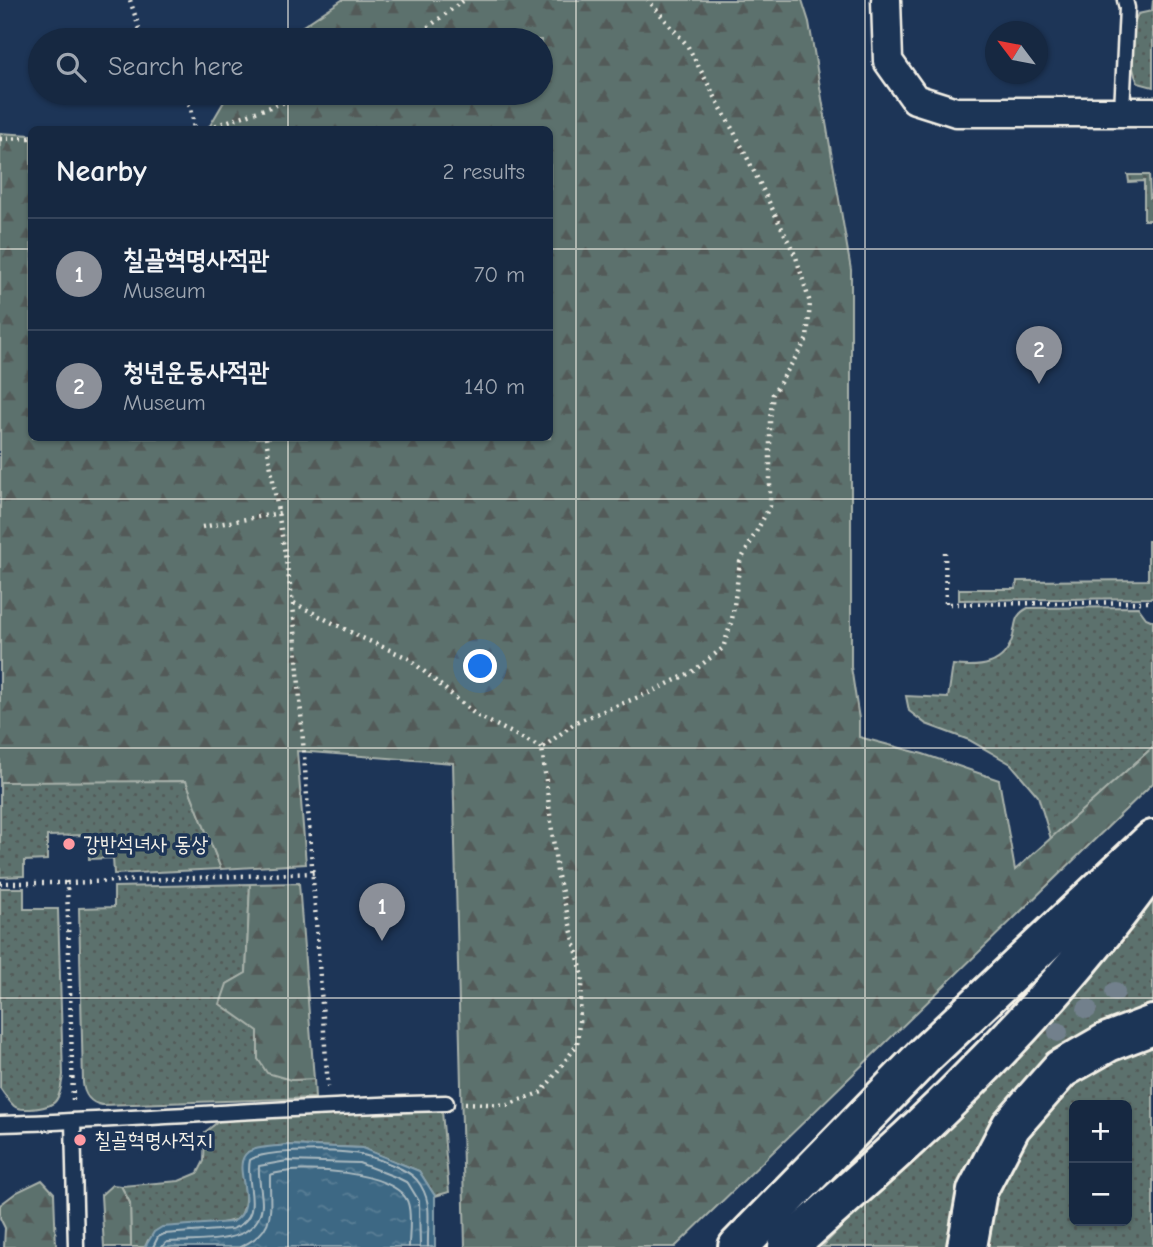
<!DOCTYPE html>
<html lang="en">
<head>
<meta charset="utf-8">
<style>
  body { margin:0; font-family:"Comic Neue","Poor Story",sans-serif; background:#1f3048; color:#f1f3f6 }
  .controls { position:absolute; right:21px; bottom:21px; display:grid; overflow:hidden; border-radius:10px; box-shadow:0 2px 5px #0004 }
  .controls button { width:63px; height:63px; display:grid; place-items:center; padding:0; border:0; border-bottom:2px solid #35445a; background:#162841; color:#f1f3f6; font:35px sans-serif }
  .compass { position:absolute; left:985px; top:21px; width:63px; height:63px; border-radius:50%; background:#162841; box-shadow:0 2px 5px #0004; rotate:302deg }
  .you { position:absolute; left:481px; top:667px; width:24px; height:24px; margin:-18px; border:5px solid #fff; border-radius:50%; background:#1a73e8; box-shadow:0 0 0 10px #1a73e833 }
  .badge { display:grid; place-items:center; width:46px; height:46px; border-radius:50%; background:#8c9099; color:#fff; font-size:23px; font-weight:700 }
  .pin { position:absolute; translate:-50% -58px; filter:drop-shadow(0 2px 4px #0008) }
  .pin::after { content:''; position:absolute; top:37px; width:24px; height:21px; background:inherit; clip-path:polygon(0 0,100% 0,50% 100%) }
  .list { margin:0; padding:0; list-style:none }
  h2 { display:flex; justify-content:space-between; align-items:center; height:91px; margin:0; padding:0 28px; font-size:30px }
  h2 small { font-size:23px; font-weight:400; color:#9ea6b1 }
  .list li { display:grid; grid-template-columns:46px 1fr auto; gap:21px; align-items:center; box-sizing:border-box; height:112px; padding:0 28px; border-top:2px solid #35445a }
  .list b { display:block; font-size:26px; white-space:nowrap }
  .list p { margin:0; font-size:23px; white-space:nowrap; color:#9ea6b1 }
  .list em { font-size:23px; font-style:normal; color:#9ea6b1 }
  .icon { flex:none; width:38px; height:38px; fill:none; stroke:currentColor; stroke-width:2; stroke-linecap:round; stroke-linejoin:round }
  .map { position:relative; flex:none; width:1153px; height:1247px; overflow:hidden }
  .search { position:absolute; background:#162841; box-shadow:0 2px 5px #0004; left:28px; top:28px; width:525px; height:77px; display:flex; align-items:center; gap:18px; box-sizing:border-box; padding:0 24px; border-radius:38px; color:#9ea6b1; font-size:26px }
  .panel { position:absolute; background:#162841; box-shadow:0 2px 5px #0004; left:28px; top:126px; width:525px; height:315px; border-radius:10px }
  .map>svg:first-child { display:block }
  .grass { fill:url(#grass-dots); stroke:#a8b1aa; stroke-width:2; fill-rule:evenodd }
  .forest { fill:url(#forest-firs); stroke:#a8b1aa; stroke-width:2 }
  .water { fill:url(#water-ripples); stroke:#869fac; stroke-width:2 }
  .lines { fill:none; stroke-linecap:round; stroke-linejoin:round }
  .shore { stroke:#abbac0; stroke-width:2 }
  .service-casing { stroke:#f4f1e8; stroke-width:19 }
  .minor-casing { stroke:#f4f1e8; stroke-width:33 }
  .trunk-casing { stroke:#f4f1e8; stroke-width:44 }
  .path { stroke:#f4f1e8; stroke-width:4.5; stroke-dasharray:2 5; stroke-linecap:butt }
  .service { stroke:#1d3557; stroke-width:14 }
  .minor { stroke:#1d3557; stroke-width:28 }
  .trunk { stroke:#1d3557; stroke-width:38 }
  .tree { fill:#72808c }
  .grid { fill:none; stroke:#f4f1e8; stroke-width:2; stroke-opacity:0.55 }
  .poi-dot { fill:#ff9aa2; stroke:#1d3557; stroke-width:2.5 }
  .labels { text-anchor:middle; dominant-baseline:central; stroke-width:7; stroke-linejoin:round; paint-order:stroke }
  .poi-label { font-size:21px; fill:#f4f1e8; stroke:#1d3557; text-anchor:start }
</style>
</head>
<body>
<div class="map">
<svg width="1153" height="1247" viewBox="0 0 1153 1247">
  <defs>
    <pattern id="grass-dots" width="8" height="8" patternUnits="userSpaceOnUse" patternTransform="scale(1.75)"><rect width="8" height="8" fill="#5c716d"/><path d="M2 2h.1M6 6h.1" fill="none" stroke="#525a58" stroke-width="1.8" stroke-linecap="round"/></pattern>
    <pattern id="forest-firs" width="22" height="20" patternUnits="userSpaceOnUse" patternTransform="scale(1.75)"><rect width="22" height="20" fill="#5c716d"/><path d="M5 1l3.5 6h-7zM16 11l3.5 6h-7z" fill="#525a58"/></pattern>
    <pattern id="water-ripples" width="26" height="14" patternUnits="userSpaceOnUse" patternTransform="scale(1.75)"><rect width="26" height="14" fill="#3d6884"/><path d="M2 4q2-2 4 0t4 0M15 11q2-2 4 0t4 0" fill="none" stroke="#5a7e95"/></pattern>
  </defs>
  <rect width="100%" height="100%" fill="#1d3557"/>
  <filter id="ink" filterUnits="userSpaceOnUse"><feTurbulence type="fractalNoise" baseFrequency=".0143" numOctaves="2"/><feDisplacementMap in="SourceGraphic" scale="14" xChannelSelector="R" yChannelSelector="G"/><feConvolveMatrix kernelMatrix="1 2 1 2 8 2 1 2 1" color-interpolation-filters="sRGB"/></filter>
  <g filter="url(#ink)">
    <g class="grass">
      <path d="M1153,0V87L1138,83C1129,64 1128,33 1138,14L1152,11Z"/>
      <polygon points="1128,175 1149,175 1150,198 1153,198 1153,220 1144,220 1144,181 1129,182"/>
      <polygon points="1148,541 1153,541 1153,598 959,600 959,589 1016,589 1017,581 1148,580"/>
      <path d="M1138,607L1146,618L1153,621V747L1051,839L1038,796L1011,764L969,740L926,724L909,711L906,696L948,698L953,665C979,668 1005,667 1013,636C1016,623 1014,615 1028,608Z"/>
      <polygon points="5,781 186,781 221,869 114,874 113,858 89,859 89,835 47,836 47,860 24,861 24,876 0,877 0,782"/>
      <path d="M250,884L246,973L227,984L258,1031V1059L291,1080L314,1079L315,1098L102,1105C91,1103 84,1095 83,1083L79,908L114,907V887Z"/>
      <path d="M0,888H24V909H58L63,1075C59,1101 58,1107 30,1109C24,1109 19,1110 14,1106C9,1101 4,1094 0,1088Z"/>
      <polygon points="1153,894 1153,1007 1062,1051 952,1247 822,1247 904,1162"/>
      <path d="M1153,1040V1247H981L992,1195L1023,1136L1067,1084ZM1074,1105H1127V1221H1074Z"/>
      <path d="M442,1111L449,1192L435,1196L419,1171L362,1148L286,1145L248,1152C237,1177 253,1196 239,1219L148,1240L145,1247H131L130,1203L121,1186L179,1181L198,1173L204,1161L205,1132L223,1118Z"/>
    </g>
    <g class="forest">
      <polygon points="342,0 802,0 809,22 851,270 851,667 859,719 859,737 923,754 999,780 1015,870 1153,747 1153,783 675,1247 465,1247 453,763 297,751 306,864 221,869 186,781 0,782 0,133 31,135 32,438 550,438 550,130 208,129 229,93 541,93 541,40 282,40"/>
      <polygon points="299,883 314,1079 291,1080 267,1073 258,1059 258,1031 220,1004 227,984 246,973 250,884"/>
      <polygon points="42,1180 54,1193 56,1247 4,1247 5,1228 0,1218 0,1205 17,1192"/>
      <polygon points="112,1185 121,1186 130,1203 131,1247 104,1247 101,1195"/>
    </g>
    <path class="water" d="M286,1145L362,1148L419,1171L435,1196V1247H145L154,1232L162,1227L232,1222C263,1207 228,1167 248,1152C257,1146 275,1147 286,1145Z"/>
    <g class="lines">
      <g class="shore">
        <path d="M153,1247L158,1237L164,1234L232,1229C267,1216 244,1185 250,1160C264,1149 344,1150 363,1155C376,1158 408,1169 417,1180C434,1202 427,1220 428,1247"/>
        <path d="M162,1247L167,1242C198,1240 260,1247 262,1204C262,1191 258,1179 259,1166L287,1161L359,1163L398,1178L408,1183L419,1201L420,1247"/>
        <path d="M240,1247C279,1230 269,1208 270,1175C297,1165 398,1170 408,1203C412,1215 409,1234 409,1247"/>
      </g>
      <defs>
        <g id="service">
          <polyline points="1122,111 1127,8 1125,0"/>
          <polyline points="73,1122 76,1247"/>
          <path d="M0,1124C149,1119 297,1106 446,1103"/>
        </g>
        <polyline id="minor" points="886,0 888,61 915,99 956,112 1153,112"/>
        <g id="trunk">
          <polyline points="738,1247 926,1054 1153,840"/>
          <path d="M788,1247C848,1192 913,1138 969,1080C1036,1013 1099,942 1153,865"/>
          <polyline points="967,1247 977,1191 1011,1126 1061,1069 1108,1042 1153,1025"/>
        </g>
      </defs>
      <use href="#service" class="service-casing"/>
      <use href="#minor" class="minor-casing"/>
      <use href="#trunk" class="trunk-casing"/>
      <g class="path">
        <polyline points="130,0 143,40"/>
        <polyline points="411,40 464,0"/>
        <polyline points="180,93 191,108 194,130"/>
        <polyline points="202,130 312,93"/>
        <polyline points="0,139 32,138"/>
        <polyline points="266,438 293,603 328,1087"/>
        <polyline points="202,527 280,513"/>
        <polyline points="945,552 946,604 1153,602"/>
        <polyline points="294,603 358,636 408,658 476,715 542,748"/>
        <polyline points="0,883 67,883"/>
        <polyline points="73,1100 67,883 314,873"/>
        <polyline points="465,1103 507,1105 542,1092 577,1045 583,977 557,872 542,748 576,722 651,692 692,672 723,648 732,620 740,562 770,506 770,419 773,394 807,339 810,303 796,257 742,147 687,45 648,0"/>
      </g>
      <use href="#service" class="service"/>
      <use href="#minor" class="minor"/>
      <use href="#trunk" class="trunk"/>
    </g>
    <g class="tree">
      <circle cx="1115" cy="992" r="10"/>
      <circle cx="1087" cy="1009" r="10"/>
      <circle cx="1058" cy="1032" r="10"/>
    </g>
  </g>
  <path class="grid" d="M288,0V40M576,0V1247M865,0V1247M288,93V130M0,249H32M550,249H1153M288,438V1247M0,499H1153M0,748H1153M0,998H1153"/>
  <g class="poi-dot">
    <circle cx="69" cy="844" r="7"/>
    <circle cx="80" cy="1140" r="7"/>
  </g>
  <g class="labels">
    <g class="poi-label">
      <text x="83" y="844">강반석녀사 동상</text>
      <text x="94" y="1140">칠골혁명사적지</text>
    </g>
  </g>
</svg>
<div class="controls">
<button>+</button>
<button>−</button>
</div>
<svg class="compass" viewBox="-18 -18 36 36"><path d="M0-13l5 13h-10z" fill="#e53935"/><path d="M0 13l5-13h-10z" fill="#9ea6b1"/></svg>
<div class="you"></div>
<div class="pin badge" style="left:382px;top:941px">1</div>
<div class="pin badge" style="left:1039px;top:384px">2</div>
<div class="search"><svg class="icon" aria-label="search" viewBox="0 0 24 24"><circle cx="10" cy="10" r="6"/><path d="M15 15l6 6"/></svg>Search here</div>
<section class="panel">
<h2>Nearby<small>2 results</small></h2>
<ul class="list">
<li><span class="badge">1</span><div><b>칠골혁명사적관</b><p>Museum</p></div><em>70 m</em></li>
<li><span class="badge">2</span><div><b>청년운동사적관</b><p>Museum</p></div><em>140 m</em></li>
</ul>
</section>
</div>
</body>
</html>
